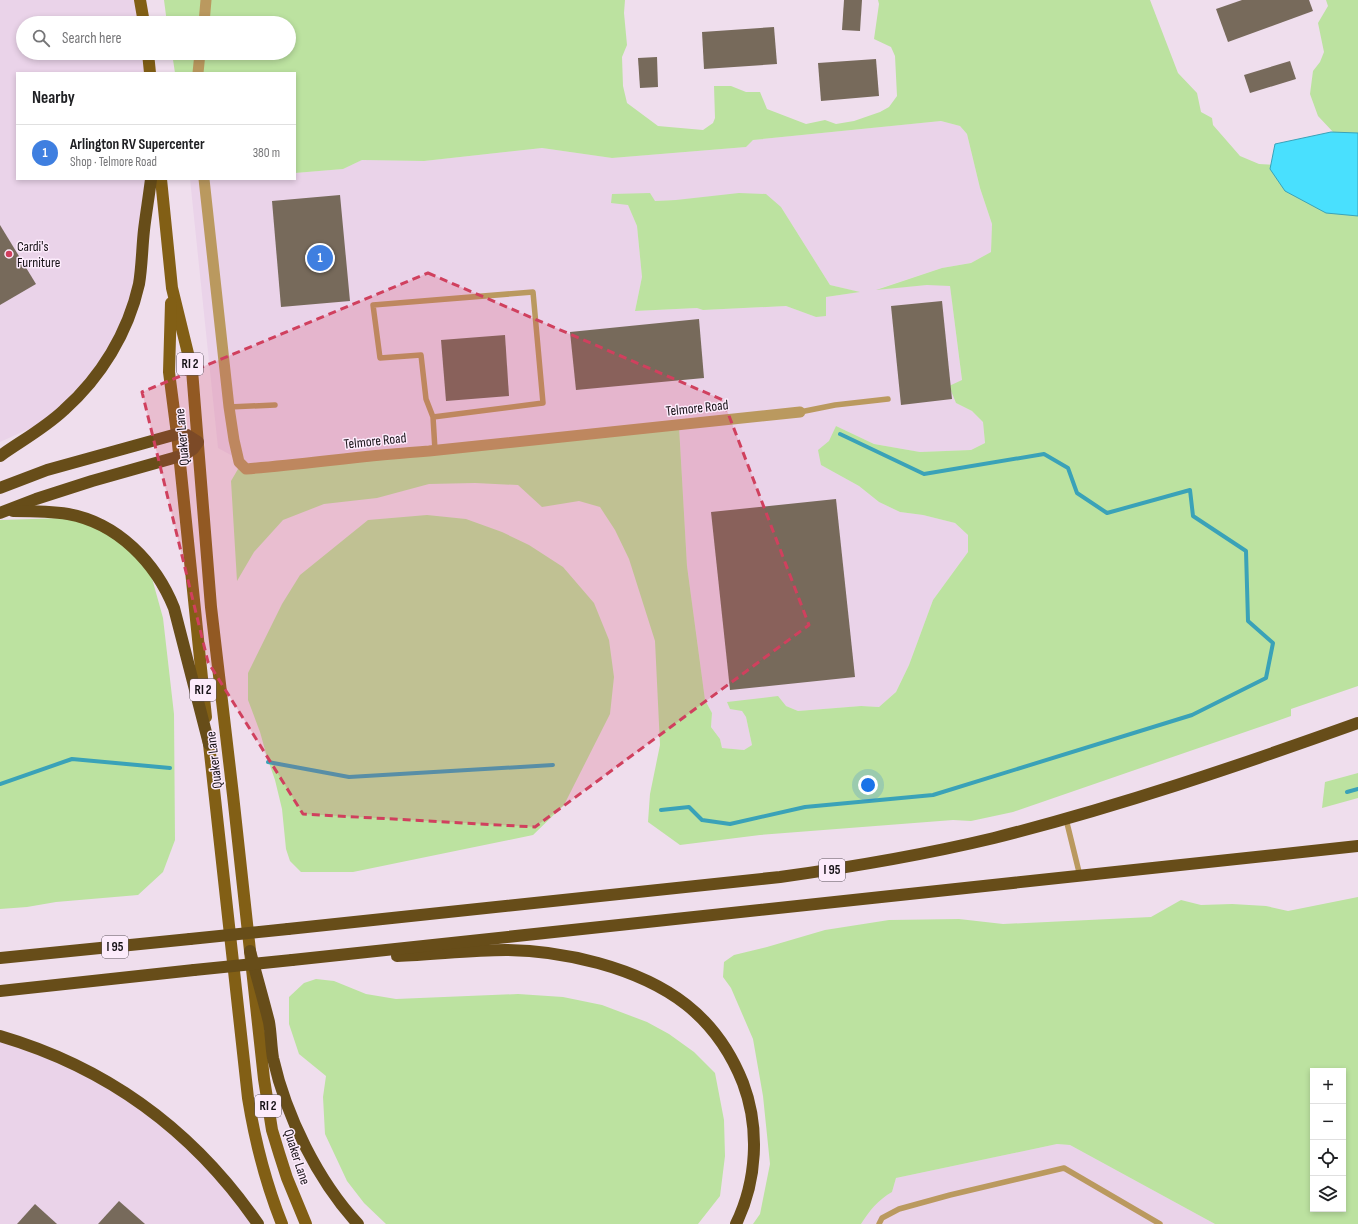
<!DOCTYPE html>
<html lang="en">
<head>
<meta charset="utf-8">
<style>
  body { margin:0; font-family:"Sofia Sans Condensed",sans-serif; background:#f6f6f6; color:#202124 }
  .controls { position:absolute; right:12px; bottom:12px; display:grid; overflow:hidden; border-radius:0px; box-shadow:0 2px 6px #0003 }
  .controls button { width:36px; height:36px; display:grid; place-items:center; padding:0; border:0; border-bottom:1px solid #e0e0e0; background:#fff; color:#202124; font:20px sans-serif }
  .you { position:absolute; left:868px; top:785px; width:14px; height:14px; margin:-10px; border:3px solid #fff; border-radius:50%; background:#1a73e8; box-shadow:0 0 0 6px #1a73e833 }
  .badge { display:grid; place-items:center; width:26px; height:26px; border-radius:50%; background:#7c3aed; color:#fff; font-size:13px; font-weight:700 }
  .pin { position:absolute; translate:-50% -50%; border:2px solid #fff; box-shadow:0 1px 4px #0006 }
  .list { margin:0; padding:0; list-style:none }
  h2 { display:flex; justify-content:space-between; align-items:center; height:52px; margin:0; padding:0 16px; font-size:17px }
  h2 small { font-size:13px; font-weight:400; color:#757577 }
  .list li { display:grid; grid-template-columns:26px 1fr auto; gap:12px; align-items:center; box-sizing:border-box; height:56px; padding:0 16px; border-top:1px solid #e0e0e0 }
  .list b { display:block; font-size:15px; white-space:nowrap }
  .list p { margin:0; font-size:13px; white-space:nowrap; color:#757577 }
  .list em { font-size:13px; font-style:normal; color:#757577 }
  .icon { flex:none; width:22px; height:22px; fill:none; stroke:currentColor; stroke-width:2; stroke-linecap:round; stroke-linejoin:round }
  .map { position:relative; flex:none; width:1358px; height:1224px; overflow:hidden }
  .search { position:absolute; background:#fff; box-shadow:0 2px 6px #0003; left:16px; top:16px; width:280px; height:44px; display:flex; align-items:center; gap:10px; box-sizing:border-box; padding:0 14px; border-radius:22px; color:#757577; font-size:15px }
  .panel { position:absolute; background:#fff; box-shadow:0 2px 6px #0003; left:16px; top:72px; width:280px; height:108px; border-radius:0px }
  .map>svg:first-child { display:block }
  .built { fill:#ead3e9; fill-rule:evenodd }
  .green { fill:#bce2a0; fill-rule:evenodd }
  .water { fill:#49e0fe; stroke:#3aa2b8 }
  .lines { fill:none; stroke-linecap:round; stroke-linejoin:round }
  .stream { stroke:#3aa2b8; stroke-width:4 }
  .building { fill:#776a5b }
  .lane { stroke:#ba995f; stroke-width:5.5 }
  .street { stroke:#ba995f; stroke-width:11 }
  .primary { stroke:#825f15; stroke-width:12 }
  .highway { stroke:#674d19; stroke-width:12 }
  .highway-bridge { stroke:#674d19; stroke-width:12 }
  .marked { fill:#d0405e; fill-opacity:0.2; stroke:#d0405e; stroke-width:3; stroke-dasharray:8 5; stroke-linejoin:round }
  .poi-dot { fill:#d0405e; stroke:#fcebfb; stroke-width:1.5 }
  .labels { text-anchor:middle; dominant-baseline:central; stroke-width:3; stroke-linejoin:round; paint-order:stroke }
  .shield { fill:#fcebfb; stroke:#5b525b; stroke-width:1 }
  .shield-label { font-size:13px; font-weight:bold; fill:#161116 }
  .poi-label { font-size:14px; fill:#161116; stroke:#fcebfb; text-anchor:start }
  .street-label { font-size:14px; fill:#161116; stroke:#fcebfb }
</style>
</head>
<body>
<div class="map">
<svg width="1358" height="1224" viewBox="0 0 1358 1224">
  <rect width="100%" height="100%" fill="#efdeed"/>
  <g class="built">
    <polygon points="0,0 137,0 139,23 23,23 23,53 142,53 144,73 17,73 17,179 153,179 127,319 97,375 42,423 0,442"/>
    <path d="M941,121L960,126L967,134L980,188L992,224L991,252L971,263L942,268L878,289L927,285H950L962,381L950,386L956,403L972,411L983,422L985,443L971,450L920,452L874,444L836,426L821,465L859,486L879,502L900,512L923,515L955,523L968,535V552L933,600L909,665L896,692L879,707L861,706L798,711L786,706L742,711L746,717L752,745L744,750L722,748L720,739L711,727L712,713L705,700L687,566L679,426L251,468L238,459L218,448L190,179H295V173L342,169L362,160L424,161L542,148L612,158L746,147L753,140ZM676,200L781,207L830,285L859,292L826,297L816,317L786,306L703,310L698,308L635,311L642,277L637,226L628,205L655,201Z"/>
    <polygon points="0,1041 22,1048 76,1071 120,1095 153,1116 219,1179 254,1224 0,1224"/>
    <polygon points="1057,1144 1070,1145 1215,1224 861,1224 870,1210 882,1197 892,1192 896,1178"/>
  </g>
  <g class="green">
    <polygon points="164,0 625,0 624,13 627,45 622,57 623,86 627,103 658,126 703,130 713,123 715,118 714,86 731,86 746,92 760,92 767,109 806,124 825,120 836,124 854,121 880,112 889,107 897,96 895,56 891,47 874,39 879,4 878,0 1150,0 1178,73 1197,93 1201,112 1212,118 1213,125 1240,156 1259,164 1274,165 1358,206 1358,686 1291,709 1291,716 1277,721 1013,812 971,821 953,820 760,835 680,845 648,822 650,794 660,745 655,641 629,559 615,530 600,507 579,501 542,507 518,485 475,483 429,484 377,498 324,504 283,520 254,552 237,581 231,481 238,469 679,426 687,566 705,700 712,713 711,727 720,739 722,748 744,750 752,745 746,717 742,711 730,709 727,702 778,696 786,706 798,711 861,706 879,707 896,692 909,665 933,600 968,552 968,535 955,523 923,515 900,512 879,502 859,486 821,465 818,450 829,441 836,426 874,444 920,452 971,450 985,443 983,422 972,411 956,403 949,386 962,380 950,286 927,285 876,290 942,268 971,263 991,252 992,224 980,188 967,134 960,126 941,121 753,140 746,147 612,158 542,148 424,161 362,160 343,169 295,173 295,73 175,73 172,53 289,53 289,23 167,23"/>
    <polygon points="1326,0 1358,0 1358,143 1334,133 1318,116 1310,94 1313,71 1320,62 1324,52 1318,23 1328,6"/>
    <polygon points="650,193 655,201 676,200 739,193 766,194 781,207 830,285 860,292 826,297 826,316 816,317 786,306 703,310 697,308 635,311 642,277 637,226 628,205 611,203 612,194"/>
    <polygon points="427,515 466,519 502,532 529,545 563,567 594,603 609,640 614,677 610,714 564,805 533,835 353,872 301,872 290,861 286,849 282,809 275,780 267,757 260,732 248,700 248,673 282,604 300,575 368,520"/>
    <polygon points="65,518 88,522 115,537 150,571 163,618 174,714 175,840 163,872 138,895 56,902 27,907 0,909 0,520"/>
    <polygon points="1358,773 1358,798 1322,808 1325,782"/>
    <path d="M1358,897V1224H1215L1070,1145L1057,1144L896,1178L892,1192C878,1200 870,1210 861,1224H753L760,1214L770,1164L763,1096L753,1039L731,988L723,977L724,962L734,955L767,947L825,930L889,920L959,919L1003,924L1151,917L1181,900L1201,905L1232,904L1266,906L1288,911ZM1313,1071H1343V1209H1313Z"/>
    <polygon points="316,979 334,981 366,994 396,999 518,994 563,997 602,1005 647,1022 669,1034 694,1052 715,1073 724,1120 725,1156 720,1196 698,1224 386,1224 364,1203 347,1181 325,1134 323,1097 326,1076 299,1054 289,1024 289,997 304,983"/>
  </g>
  <polygon class="water" points="1331,132 1358,133 1358,216 1326,213 1285,191 1270,169 1275,144"/>
  <g class="lines">
    <g class="stream">
      <polyline points="268,762 349,777 553,765"/>
      <polyline points="0,784 72,759 170,768"/>
      <polyline points="1347,792 1358,789"/>
      <polyline points="661,810 689,807 702,820 730,824 805,807 933,795 1192,715 1266,678 1273,643 1248,621 1246,551 1193,516 1190,490 1107,513 1077,493 1068,468 1044,454 924,474 840,434"/>
    </g>
  </g>
  <g class="building">
    <polygon points="844,0 862,0 860,31 842,30"/>
    <polygon points="1242,0 1309,0 1313,11 1228,42 1216,9"/>
    <polygon points="774,27 777,64 704,69 702,32"/>
    <polygon points="657,57 658,87 640,88 638,58"/>
    <polygon points="876,59 879,96 821,101 818,63"/>
    <polygon points="1290,61 1296,79 1250,93 1244,75"/>
    <polygon points="340,195 350,301 281,307 272,201"/>
    <polygon points="0,225 36,284 0,305"/>
    <polygon points="942,301 952,399 901,405 891,306"/>
    <polygon points="699,319 704,378 576,390 570,332"/>
    <polygon points="505,335 509,396 446,401 441,340"/>
    <polygon points="836,499 855,677 730,690 711,512"/>
    <polygon points="119,1201 145,1224 98,1224"/>
    <polygon points="35,1204 57,1224 17,1224"/>
  </g>
  <g class="lines">
    <g class="lane">
      <polyline points="229,407 275,405"/>
      <polyline points="800,412 835,405 888,399"/>
      <polyline points="433,417 426,399 421,355 380,358 373,305 533,292 543,403 433,417 435,450"/>
      <polyline points="1066,819 1080,876"/>
      <polyline points="879,1224 882,1218 899,1209 950,1195 1064,1168 1160,1224"/>
    </g>
    <g class="street">
      <polyline points="204,23 206,0"/>
      <polyline points="198,73 200,53"/>
      <path d="M204,179L229,407L234,440L239,462L246,469C307,464 368,455 429,451L800,412"/>
    </g>
    <g class="primary">
      <polyline points="140,0 144,23"/>
      <polyline points="148,53 150,73"/>
      <polyline points="161,179 172,288 192,370 211,607 233,795 264,1079 272,1130 279,1153 287,1178 306,1224"/>
      <polyline points="171,303 169,372 177,434 206,717"/>
      <path d="M208,735L248,1098C255,1141 266,1184 282,1224"/>
    </g>
    <g class="highway">
      <path d="M0,456C21,441 45,428 64,410C101,377 128,333 139,284C142,266 142,248 144,230C146,213 149,196 151,179"/>
      <polyline points="0,488 47,470 177,434 187,435 198,442 193,449 184,455 92,481 36,499 0,513"/>
      <path d="M13,511C31,511 50,511 68,514C118,523 156,563 174,608L209,744"/>
      <path d="M288,929L780,877C852,867 923,855 994,838C1117,807 1238,766 1358,723"/>
      <path d="M250,951C256,974 263,998 269,1022C271,1033 271,1046 273,1058C286,1116 318,1181 358,1224"/>
      <path d="M397,956C433,955 469,950 506,950C537,950 568,955 598,963C667,982 716,1015 743,1083C760,1128 757,1181 736,1224"/>
      <polyline points="0,958 190,939"/>
      <polyline points="292,960 1358,846"/>
      <polyline points="0,991 194,970"/>
      <path d="M0,1036C109,1068 194,1131 258,1224"/>
    </g>
    <g class="highway-bridge">
      <polyline points="190,939 288,929"/>
      <polyline points="194,970 292,960"/>
    </g>
  </g>
  <path class="marked" d="M428,273L723,400L809,625L535,827L303,814L208,662L142,392Z"/>
  <circle class="poi-dot" cx="9" cy="254" r="4"/>
  <g class="labels">
    <g class="shield">
      <rect x="177" y="353" width="26" height="22" rx="3"/>
      <rect x="190" y="679" width="26" height="22" rx="3"/>
      <rect x="819" y="859" width="26" height="22" rx="3"/>
      <rect x="102" y="936" width="26" height="22" rx="3"/>
      <rect x="255" y="1095" width="26" height="22" rx="3"/>
    </g>
    <g class="shield-label">
      <text x="190" y="364">RI 2</text>
      <text x="203" y="690">RI 2</text>
      <text x="832" y="870">I 95</text>
      <text x="115" y="947">I 95</text>
      <text x="268" y="1106">RI 2</text>
    </g>
    <g class="poi-label">
      <text x="17" y="246">Cardi's<tspan x="17" dy="16">Furniture</tspan></text>
    </g>
    <g class="street-label">
      <text transform="translate(697 408) rotate(-6)">Telmore Road</text>
      <text transform="translate(182 437) rotate(-95)">Quaker Lane</text>
      <text transform="translate(375 441) rotate(-6)">Telmore Road</text>
      <text transform="translate(214 760) rotate(-97)">Quaker Lane</text>
      <text transform="translate(297 1157) rotate(72)">Quaker Lane</text>
    </g>
  </g>
</svg>
<div class="controls">
<button>+</button>
<button>−</button>
<button><svg class="icon" aria-label="locate" viewBox="0 0 24 24"><circle cx="12" cy="12" r="6"/><path d="M12 2v4M12 18v4M2 12h4M18 12h4"/></svg></button>
<button><svg class="icon" aria-label="layers" viewBox="0 0 24 24"><path d="M12 4l9 5-9 5-9-5zM3 14l9 5 9-5"/></svg></button>
</div>
<div class="you"></div>
<div class="pin badge" style="left:320px;top:258px;background:#3f7fe0">1</div>
<div class="search"><svg class="icon" aria-label="search" viewBox="0 0 24 24"><circle cx="10" cy="10" r="6"/><path d="M15 15l6 6"/></svg>Search here</div>
<section class="panel">
<h2>Nearby<small></small></h2>
<ul class="list">
<li><span class="badge" style="background:#3f7fe0">1</span><div><b>Arlington RV Supercenter</b><p>Shop · Telmore Road</p></div><em>380 m</em></li>
</ul>
</section>
</div>
</body>
</html>
